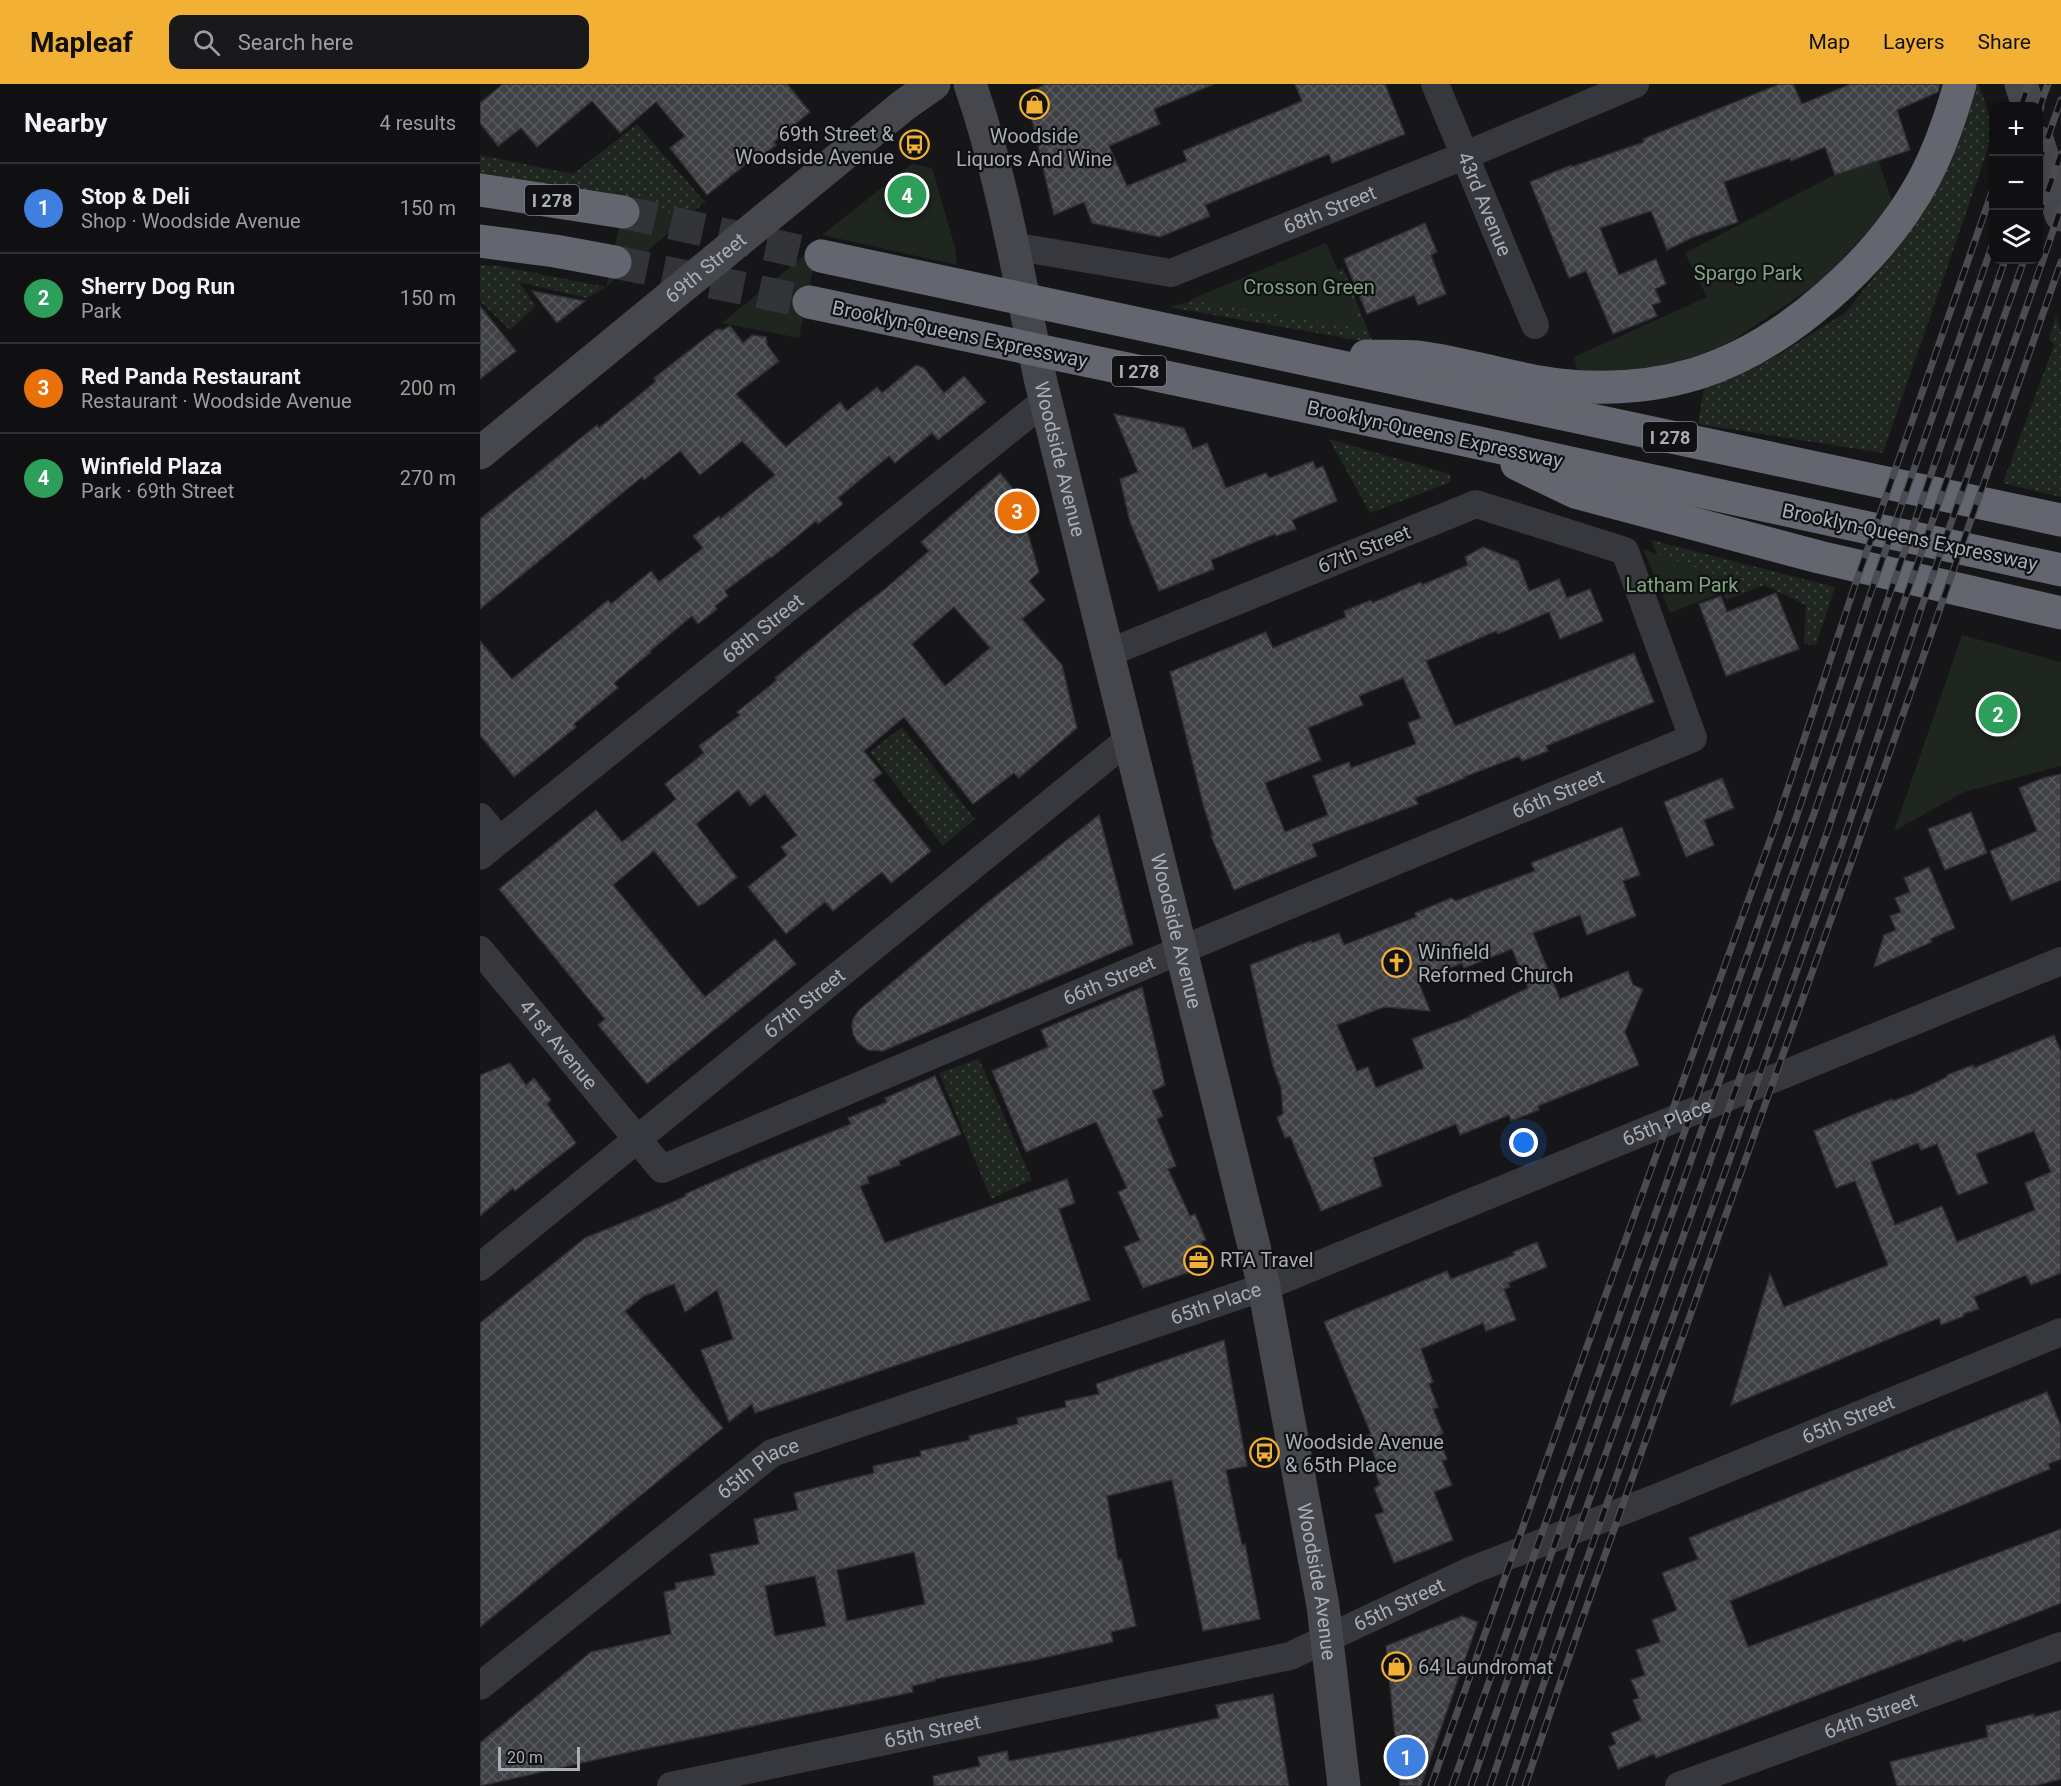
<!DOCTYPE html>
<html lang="en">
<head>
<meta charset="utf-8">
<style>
  body { margin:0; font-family:Roboto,sans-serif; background:#19191b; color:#f1f3f6 }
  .controls { position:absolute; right:18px; top:18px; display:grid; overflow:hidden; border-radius:12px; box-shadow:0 3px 9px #0003 }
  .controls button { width:54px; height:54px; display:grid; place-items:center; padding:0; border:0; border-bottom:2px solid #303032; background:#101012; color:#f1f3f6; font:30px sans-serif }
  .scale { position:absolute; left:18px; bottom:15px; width:82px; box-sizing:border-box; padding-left:6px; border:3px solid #a8adb8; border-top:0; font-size:16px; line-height:21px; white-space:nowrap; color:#a8adb8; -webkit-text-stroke:4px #111113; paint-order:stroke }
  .you { position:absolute; left:1044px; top:1059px; width:21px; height:21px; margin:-15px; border:4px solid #fff; border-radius:50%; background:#1a73e8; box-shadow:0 0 0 9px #1a73e833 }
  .badge { display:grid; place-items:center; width:39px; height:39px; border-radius:50%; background:#f2b134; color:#fff; font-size:20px; font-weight:700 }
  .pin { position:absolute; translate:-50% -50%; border:3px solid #fff; box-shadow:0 2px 6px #0006 }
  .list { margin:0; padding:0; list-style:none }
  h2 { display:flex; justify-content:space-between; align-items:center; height:78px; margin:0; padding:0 24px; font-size:26px }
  h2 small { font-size:20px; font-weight:400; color:#9c9d9f }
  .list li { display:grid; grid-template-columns:39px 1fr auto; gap:18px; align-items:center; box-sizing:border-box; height:90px; padding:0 24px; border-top:2px solid #303032 }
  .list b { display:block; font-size:22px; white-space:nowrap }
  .list p { margin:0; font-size:20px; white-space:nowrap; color:#9c9d9f }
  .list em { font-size:20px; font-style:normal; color:#9c9d9f }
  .icon { flex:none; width:33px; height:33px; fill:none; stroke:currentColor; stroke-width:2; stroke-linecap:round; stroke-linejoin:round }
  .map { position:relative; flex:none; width:1581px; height:1702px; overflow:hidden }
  header { display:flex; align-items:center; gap:36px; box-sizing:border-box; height:84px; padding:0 30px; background:#f2b134; color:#111 }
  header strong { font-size:28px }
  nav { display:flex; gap:33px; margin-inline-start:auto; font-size:21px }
  .search { width:420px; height:54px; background:#19191b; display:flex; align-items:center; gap:15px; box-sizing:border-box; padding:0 21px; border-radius:12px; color:#9c9d9f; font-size:22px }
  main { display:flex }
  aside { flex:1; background:#101012 }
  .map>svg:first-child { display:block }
  .grass { fill:url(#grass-dots) }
  .green { fill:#1e261f }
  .building { fill:url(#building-cross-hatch); stroke:#303034; stroke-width:1.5; fill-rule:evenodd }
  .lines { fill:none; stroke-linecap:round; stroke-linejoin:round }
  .highway-tunnel { stroke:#333438; stroke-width:33; stroke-dasharray:33 16; stroke-linecap:butt }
  .street { stroke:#37383d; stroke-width:28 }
  .secondary { stroke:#45474d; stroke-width:33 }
  .highway { stroke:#63666e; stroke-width:33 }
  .rail-casing { stroke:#4a4c52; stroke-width:7 }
  .rail { stroke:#111113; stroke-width:4.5; stroke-dasharray:14; stroke-linecap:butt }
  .labels { text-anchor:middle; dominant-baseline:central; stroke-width:4.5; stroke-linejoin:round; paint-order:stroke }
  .shield { fill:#111113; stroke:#7b7e86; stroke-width:1.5 }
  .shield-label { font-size:18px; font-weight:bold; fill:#a8adb8 }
  .poi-label { font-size:20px; fill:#a8adb8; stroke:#111113; text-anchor:start }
  .street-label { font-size:20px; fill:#a8adb8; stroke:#111113 }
  .park-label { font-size:20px; fill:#7fa381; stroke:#111113 }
</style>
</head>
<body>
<header>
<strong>Mapleaf</strong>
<div class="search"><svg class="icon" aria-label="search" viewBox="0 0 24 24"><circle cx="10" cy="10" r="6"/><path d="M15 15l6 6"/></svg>Search here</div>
<nav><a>Map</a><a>Layers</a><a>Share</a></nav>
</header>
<main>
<aside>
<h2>Nearby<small>4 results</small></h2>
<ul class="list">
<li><span class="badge" style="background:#3f7fe0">1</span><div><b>Stop &amp; Deli</b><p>Shop · Woodside Avenue</p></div><em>150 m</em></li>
<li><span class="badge" style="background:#2e9e5b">2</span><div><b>Sherry Dog Run</b><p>Park</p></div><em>150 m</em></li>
<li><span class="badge" style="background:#e8710a">3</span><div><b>Red Panda Restaurant</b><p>Restaurant · Woodside Avenue</p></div><em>200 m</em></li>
<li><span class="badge" style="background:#2e9e5b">4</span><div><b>Winfield Plaza</b><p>Park · 69th Street</p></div><em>270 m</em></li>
</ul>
</aside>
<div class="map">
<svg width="1581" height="1702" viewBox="0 0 1581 1702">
  <defs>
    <pattern id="grass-dots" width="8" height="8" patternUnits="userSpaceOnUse" patternTransform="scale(1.5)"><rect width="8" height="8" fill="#1e261f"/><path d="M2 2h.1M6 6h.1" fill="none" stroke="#3c433d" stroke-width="1.8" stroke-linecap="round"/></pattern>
    <pattern id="building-cross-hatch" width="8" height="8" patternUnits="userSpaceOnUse" patternTransform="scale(1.5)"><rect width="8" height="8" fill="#404145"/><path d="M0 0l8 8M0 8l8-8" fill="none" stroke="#595a5e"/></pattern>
  </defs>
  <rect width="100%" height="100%" fill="#161618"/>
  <g class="grass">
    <polygon points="1497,0 1499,0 1513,43 1513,67 1509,62 1403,369 1218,340 1224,303 1293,274 1365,229 1428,151 1483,37"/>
    <polygon points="157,40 225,118 207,133 144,119 0,95 0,71 93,90"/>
    <polygon points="0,181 19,182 126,203 107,214 39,198 56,222 30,246 0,217"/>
    <polygon points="863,184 893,259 689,223 744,209 837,197"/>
    <polygon points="1576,232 1581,248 1581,413 1523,399 1574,261 1569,255"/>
    <polygon points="849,355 970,390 971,398 890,429"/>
    <polygon points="1171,456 1355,503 1336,561 1324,560 1326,521 1284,501 1247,516 1241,505 1200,519"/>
    <polygon points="422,643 495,735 463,762 390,668"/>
    <polygon points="499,975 552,1096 511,1115 459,989"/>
  </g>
  <g class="green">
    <polygon points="1396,69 1413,120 1343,196 1243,263 1158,291 1100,296 1094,273 1227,213 1205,169"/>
    <polygon points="432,80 452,84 475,163 477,181 342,151"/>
    <polygon points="144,119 207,133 126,203"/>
    <polygon points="846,159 883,245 709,216"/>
    <polygon points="338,160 319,254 242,239"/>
    <polygon points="1163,465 1264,500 1190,529"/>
    <polygon points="1482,551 1581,578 1581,682 1484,708 1414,747"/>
  </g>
  <g class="building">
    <polygon points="23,0 307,0 330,28 294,58 296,61 277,76 275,73 227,111 190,64 205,52 176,18 140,49 112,17 57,63 41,44 18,62 0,39 0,19"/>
    <polygon points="566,0 734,0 674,25 680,40 629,62 647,102 707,77 703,67 822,17 815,0 905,0 925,50 852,79 849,70 751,110 725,121 730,132 680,153 612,139 604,118 574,131 546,10"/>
    <polygon points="1300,0 1313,0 1322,20 1371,0 1460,0 1458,8 1417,26 1430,66 1355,91 1345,63 1311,77 1310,74 1244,98 1258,138 1211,154 1187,166 1171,127 1120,144 1139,191 1176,175 1186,200 1175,205 1181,218 1172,221 1177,232 1133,250 1106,187 1089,194 1050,98 1091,81 1091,83 1164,58 1163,55"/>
    <polygon points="945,139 957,168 951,171 966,210 938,221 934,211 887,230 864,175"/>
    <polygon points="52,207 105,217 77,239"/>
    <polygon points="0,222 36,267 0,295"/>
    <polygon points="250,242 263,259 272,251 286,253 287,261 299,277 256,310 306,363 360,318 367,327 397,303 402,309 436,281 444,284 464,309 484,292 506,318 458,356 452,349 415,379 409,372 358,414 363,420 338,440 336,437 291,474 290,473 245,507 248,512 235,522 237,525 218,540 212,532 170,567 171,568 134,599 138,604 94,640 96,643 34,693 0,651 0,557 32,595 128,516 131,520 171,487 179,498 223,464 213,452 239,432 240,435 295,391 262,357 220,391 200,367 164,396 162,393 0,525 0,435 117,341 119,344 141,326 176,297 174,294 237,245 243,246"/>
    <polygon points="634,330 704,344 713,365 727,359 746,404 786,389 789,394 795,392 833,377 836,385 843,382 857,417 812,436 816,445 796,452 795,450 731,476 734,485 679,507 650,438 640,395 658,388"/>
    <path d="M520,389L536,408L559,488L549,497L565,516L542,535L582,581L597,644L539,694L534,689L493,720L424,633L384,667L402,689L393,696L451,767L411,799L402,788L353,827L345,818L306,850L268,803L307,771L301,763L317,751L285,710L270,722L258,706L216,740L257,793L223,820L218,822L174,767L133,801L225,913L295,855L316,880L167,1000L118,941L125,935L19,805L116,726L142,758L196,715L185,700L224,669L219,662L260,631L257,628L297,596L295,594L373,529L405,505L449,467L441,458ZM474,523L510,564L465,602L432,560Z"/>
    <path d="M1003,463L1038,477L1049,507L1079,495L1087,514L1110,505L1123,537L1080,555L1069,528L1018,550L1016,547L946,577L975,642L1154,569L1174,618L1066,662L1068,667L1042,677L1039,672L984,693L985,694L935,714L938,720L832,760L837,772L754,806L731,752H733L723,720L690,588L786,548L793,564L866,533L864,527L891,516L892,519L941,498L942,501L988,481L985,473ZM923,594L941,634L928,639L936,660L871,684L869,678L833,692L848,731L805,748L785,699L841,676L828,644L883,621L879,612Z"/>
    <polygon points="1296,509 1319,565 1246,592 1219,520 1241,512 1247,528"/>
    <polygon points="1581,690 1581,796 1531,817 1510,767 1557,747 1539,704 1563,694"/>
    <polygon points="1242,694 1254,724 1224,736 1234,761 1206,773 1184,718"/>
    <polygon points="1491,728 1507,769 1465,786 1448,745"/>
    <polygon points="619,731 653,860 403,967 388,966 378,959 373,950 372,942 373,935 379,926 508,818"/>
    <path d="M1142,743L1160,791L1143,797L1156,832L1107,851L1100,831L1053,849L1080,915L1148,887L1153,901L1163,905L1145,948L1159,981L1058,1022L1059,1026L1031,1037L1029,1031L980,1051L976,1040L893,1074L902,1102L841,1127L810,1052L805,1054L797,1033L803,1030L801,1004L793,982L770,881L831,857L832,859L859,849L864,861L936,833L935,829L971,814L976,817L1055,787L1051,779ZM1032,865L1048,904L989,932H992L932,955L944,984L896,1004L888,983L877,987L857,941L904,923L950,927L938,897L982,879L984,884Z"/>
    <polygon points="1449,783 1475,844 1450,855 1452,858 1394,883 1404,851 1416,846 1410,832 1421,828 1415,814 1430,808 1424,794"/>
    <polygon points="662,903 685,1001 672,1007 683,1032 677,1035 696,1082 688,1085 710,1132 715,1130 726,1156 721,1158 727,1182 663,1204 644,1163 660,1156 638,1108 647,1104 616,1038 546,1068 512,987 568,963 561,946"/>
    <path d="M1574,951L1581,968V1189L1551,1201L1546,1191L1494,1213L1499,1225L1483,1230L1484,1232L1461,1241L1459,1234L1251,1321L1290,1190L1304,1223L1408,1181L1375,1097L1356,1104L1334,1047L1412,1015L1413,1017L1434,1009L1467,993V991L1493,981L1494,984ZM1554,1047L1571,1088L1545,1099L1555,1126L1477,1158L1462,1122L1415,1141L1391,1078L1438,1059L1441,1066L1457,1060L1478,1111L1508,1099L1496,1070Z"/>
    <polygon points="30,979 46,1001 54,994 71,1016 67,1020 96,1059 35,1107 33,1104 0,1132 0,991"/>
    <polygon points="455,992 481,1050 419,1077 420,1081 387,1093 389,1099 380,1102 405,1159 587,1095 595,1119 579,1125 610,1216 275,1329 272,1320 249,1338 221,1266 253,1255 237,1206 205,1228 194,1200 164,1212 145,1227 243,1344 0,1543 0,1239 105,1154 176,1125 206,1112 205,1110 282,1076 371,1040 368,1034 407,1018 405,1014"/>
    <polygon points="1057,1158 1067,1183 1028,1199 1030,1203 1024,1205 1036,1236 1006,1247 1003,1239 941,1265 953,1298 949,1300 958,1323 953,1325 963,1349 958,1352 967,1375 962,1377 972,1401 954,1408 973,1456 914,1479 895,1431 904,1428 894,1404 900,1401 891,1378 896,1376 886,1352 891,1350 844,1238 967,1187 971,1195 1034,1171 1033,1168"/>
    <path d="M744,1256L767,1382L746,1386L762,1461L765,1460L780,1535L723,1547L692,1396L627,1412L638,1476L641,1475L656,1542L631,1548L633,1558L554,1576L455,1595V1597L432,1602L433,1608L141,1670L0,1702V1659L111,1568L191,1550L184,1508L196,1505L195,1499L235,1491L230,1470L279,1460L274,1435L318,1426L314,1409L394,1389L393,1382L441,1372L440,1367L490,1356L489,1352L538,1340L537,1334L586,1323L585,1317L619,1310L616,1300ZM434,1468L445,1520L367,1537L357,1486ZM335,1492L346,1542L295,1552L285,1502Z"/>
    <polygon points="1567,1308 1581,1342 1581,1375 1568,1380 1570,1385 1250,1517 1268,1563 1581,1445 1581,1519 1483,1558 1482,1555 1176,1674 1174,1670 1138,1685 1129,1663 1136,1660 1131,1649 1161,1636 1153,1616 1159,1614 1151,1596 1165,1591 1156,1566 1180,1558 1172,1536 1197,1526 1182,1489 1218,1475 1209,1454"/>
    <polygon points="982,1532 998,1538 941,1702 920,1702 906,1562"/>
    <polygon points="793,1610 809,1702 454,1702 453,1692 500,1682 498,1673 527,1667 529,1677 629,1658 739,1634 736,1621"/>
    <polygon points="1581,1626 1581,1695 1554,1702 1417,1702 1410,1678 1508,1653 1506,1642 1554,1630 1554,1633"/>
  </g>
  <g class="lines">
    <g class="highway-tunnel">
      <polyline points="143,128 341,172"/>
      <polyline points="135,178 329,218"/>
    </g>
    <g class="street">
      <path id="s1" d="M955,0L1055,241"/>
      <path id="s2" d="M532,162L691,189L986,71L1155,0"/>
      <polyline points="0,733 19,756"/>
      <path id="s3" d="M0,772L566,316"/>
      <path id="s4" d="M0,866L182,1085L701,866L1213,654L1145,467L996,420L628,569"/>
      <path id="s5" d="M0,1183L649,655"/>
      <path id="s6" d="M0,1602L292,1369L784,1203L1581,877"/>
      <path id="s7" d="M191,1702L810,1572L990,1487L1181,1412L1581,1248"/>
      <path id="s8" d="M1199,1702L1581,1562"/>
    </g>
    <g class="secondary">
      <path id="s9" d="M490,0C523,95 539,196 560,294L784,1203L843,1522L864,1702"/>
      <polyline points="1541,0 1548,22"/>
      <polyline points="1558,58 1581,131"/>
      <path id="s10" d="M0,369L424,21L454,0"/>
    </g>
    <g class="highway">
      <polyline points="0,106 143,128"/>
      <polyline points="0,157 75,167 135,178"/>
      <polyline points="341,172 1581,436"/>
      <polyline points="329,218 990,357 1581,486"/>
      <path d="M886,272C906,273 926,271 945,274C1001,282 1054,303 1111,303C1145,304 1182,300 1215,290C1305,263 1401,176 1445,93C1460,64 1471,32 1480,0"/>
      <polyline points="1037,380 1095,408 1339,473 1581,529"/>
    </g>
    <defs>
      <g id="rail">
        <polyline points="1541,22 1549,0"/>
        <polyline points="1558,27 1568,0"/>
        <polyline points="1558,81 1581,16"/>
        <polyline points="1558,134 1581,70"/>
        <polyline points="951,1702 1096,1293 1297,737 1373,507 1514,102"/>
        <polyline points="972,1702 1315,737 1390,511 1514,156"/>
        <polyline points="991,1702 1052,1524 1330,741 1525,176"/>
        <polyline points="1010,1702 1069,1529 1348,746 1424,518 1544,176"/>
        <polyline points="1029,1702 1084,1540 1363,757 1442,522 1581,124"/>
        <polyline points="1045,1702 1099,1544 1377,762 1581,178"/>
      </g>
    </defs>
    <use href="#rail" class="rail-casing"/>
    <use href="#rail" class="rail"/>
  </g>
  <defs>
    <symbol id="shop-ring" viewBox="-11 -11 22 22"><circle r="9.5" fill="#111113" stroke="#f2b134" stroke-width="1.5"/><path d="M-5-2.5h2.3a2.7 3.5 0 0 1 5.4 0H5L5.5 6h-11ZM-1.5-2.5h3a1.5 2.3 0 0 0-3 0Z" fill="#f2b134"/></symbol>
    <symbol id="bus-ring" viewBox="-11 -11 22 22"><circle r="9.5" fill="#111113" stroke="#f2b134" stroke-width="1.5"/><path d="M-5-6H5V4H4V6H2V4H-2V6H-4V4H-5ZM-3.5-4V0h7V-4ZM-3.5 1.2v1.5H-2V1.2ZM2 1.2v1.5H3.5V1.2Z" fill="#f2b134"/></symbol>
    <symbol id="church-ring" viewBox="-11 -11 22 22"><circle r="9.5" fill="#111113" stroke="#f2b134" stroke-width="1.5"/><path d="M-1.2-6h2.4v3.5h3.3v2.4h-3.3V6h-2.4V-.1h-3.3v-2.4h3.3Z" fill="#f2b134"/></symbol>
    <symbol id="office-ring" viewBox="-11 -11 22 22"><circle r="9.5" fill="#111113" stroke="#f2b134" stroke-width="1.5"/><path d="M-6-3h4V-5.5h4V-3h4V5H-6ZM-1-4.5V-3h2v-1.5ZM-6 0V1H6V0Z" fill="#f2b134"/></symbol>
  </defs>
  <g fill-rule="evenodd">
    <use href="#shop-ring" x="538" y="4" width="33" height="33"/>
    <use href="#bus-ring" x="418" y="44" width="33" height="33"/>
    <use href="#church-ring" x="900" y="862" width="33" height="33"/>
    <use href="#office-ring" x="702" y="1160" width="33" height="33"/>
    <use href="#bus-ring" x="768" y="1352" width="33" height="33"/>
    <use href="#shop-ring" x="900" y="1566" width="33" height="33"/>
  </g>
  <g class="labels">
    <g class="shield">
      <rect x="45" y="101" width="54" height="30" rx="4.5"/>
      <rect x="632" y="272" width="54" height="30" rx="4.5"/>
      <rect x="1163" y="338" width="54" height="30" rx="4.5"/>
    </g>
    <g class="shield-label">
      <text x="72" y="116">I 278</text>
      <text x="659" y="287">I 278</text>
      <text x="1190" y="353">I 278</text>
    </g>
    <g class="poi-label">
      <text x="414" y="50" text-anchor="end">69th Street &amp;<tspan x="414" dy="23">Woodside Avenue</tspan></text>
      <text x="554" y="52" text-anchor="middle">Woodside<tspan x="554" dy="23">Liquors And Wine</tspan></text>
      <text x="938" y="868">Winfield<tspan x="938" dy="23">Reformed Church</tspan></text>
      <text x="740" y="1176">RTA Travel</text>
      <text x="805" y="1358">Woodside Avenue<tspan x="805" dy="23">&amp; 65th Place</tspan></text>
      <text x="938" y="1583">64 Laundromat</text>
    </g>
    <g class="street-label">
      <text stroke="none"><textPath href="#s1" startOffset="130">43rd Avenue</textPath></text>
      <text stroke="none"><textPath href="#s2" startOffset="332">68th Street</textPath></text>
      <text stroke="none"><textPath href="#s10" startOffset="292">69th Street</textPath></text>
      <text transform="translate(480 250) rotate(12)">Brooklyn-Queens Expressway</text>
      <text transform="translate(955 350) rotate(12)">Brooklyn-Queens Expressway</text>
      <text stroke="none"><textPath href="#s9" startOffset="386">Woodside Avenue</textPath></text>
      <text transform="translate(1430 453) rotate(12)">Brooklyn-Queens Expressway</text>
      <text transform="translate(884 465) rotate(-22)">67th Street</text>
      <text stroke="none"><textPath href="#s3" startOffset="363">68th Street</textPath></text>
      <text stroke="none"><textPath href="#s4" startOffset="1256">66th Street</textPath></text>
      <text stroke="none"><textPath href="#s9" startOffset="872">Woodside Avenue</textPath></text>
      <text stroke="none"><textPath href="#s4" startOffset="770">66th Street</textPath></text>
      <text stroke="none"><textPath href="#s5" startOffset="418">67th Street</textPath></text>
      <text stroke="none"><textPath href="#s4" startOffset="123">41st Avenue</textPath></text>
      <text stroke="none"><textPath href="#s6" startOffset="1328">65th Place</textPath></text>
      <text stroke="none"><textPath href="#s6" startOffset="842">65th Place</textPath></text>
      <text stroke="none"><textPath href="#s7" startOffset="1239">65th Street</textPath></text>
      <text stroke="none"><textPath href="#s6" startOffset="354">65th Place</textPath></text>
      <text stroke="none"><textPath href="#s9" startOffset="1538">Woodside Avenue</textPath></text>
      <text stroke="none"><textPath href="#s7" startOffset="753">65th Street</textPath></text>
      <text stroke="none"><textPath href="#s8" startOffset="204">64th Street</textPath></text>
      <text stroke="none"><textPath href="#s7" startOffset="267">65th Street</textPath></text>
    </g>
    <g class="park-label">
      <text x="1268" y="189">Spargo Park</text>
      <text x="829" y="203">Crosson Green</text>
      <text x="1202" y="501">Latham Park</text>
    </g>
  </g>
</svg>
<div class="controls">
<button>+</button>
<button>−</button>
<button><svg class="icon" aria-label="layers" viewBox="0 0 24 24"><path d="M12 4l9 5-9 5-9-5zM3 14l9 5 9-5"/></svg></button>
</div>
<div class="scale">20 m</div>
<div class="you"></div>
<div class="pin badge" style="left:926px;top:1673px;background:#3f7fe0">1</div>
<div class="pin badge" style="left:1518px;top:630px;background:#2e9e5b">2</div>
<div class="pin badge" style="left:537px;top:427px;background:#e8710a">3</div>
<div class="pin badge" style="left:427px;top:111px;background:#2e9e5b">4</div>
</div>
</main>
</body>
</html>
